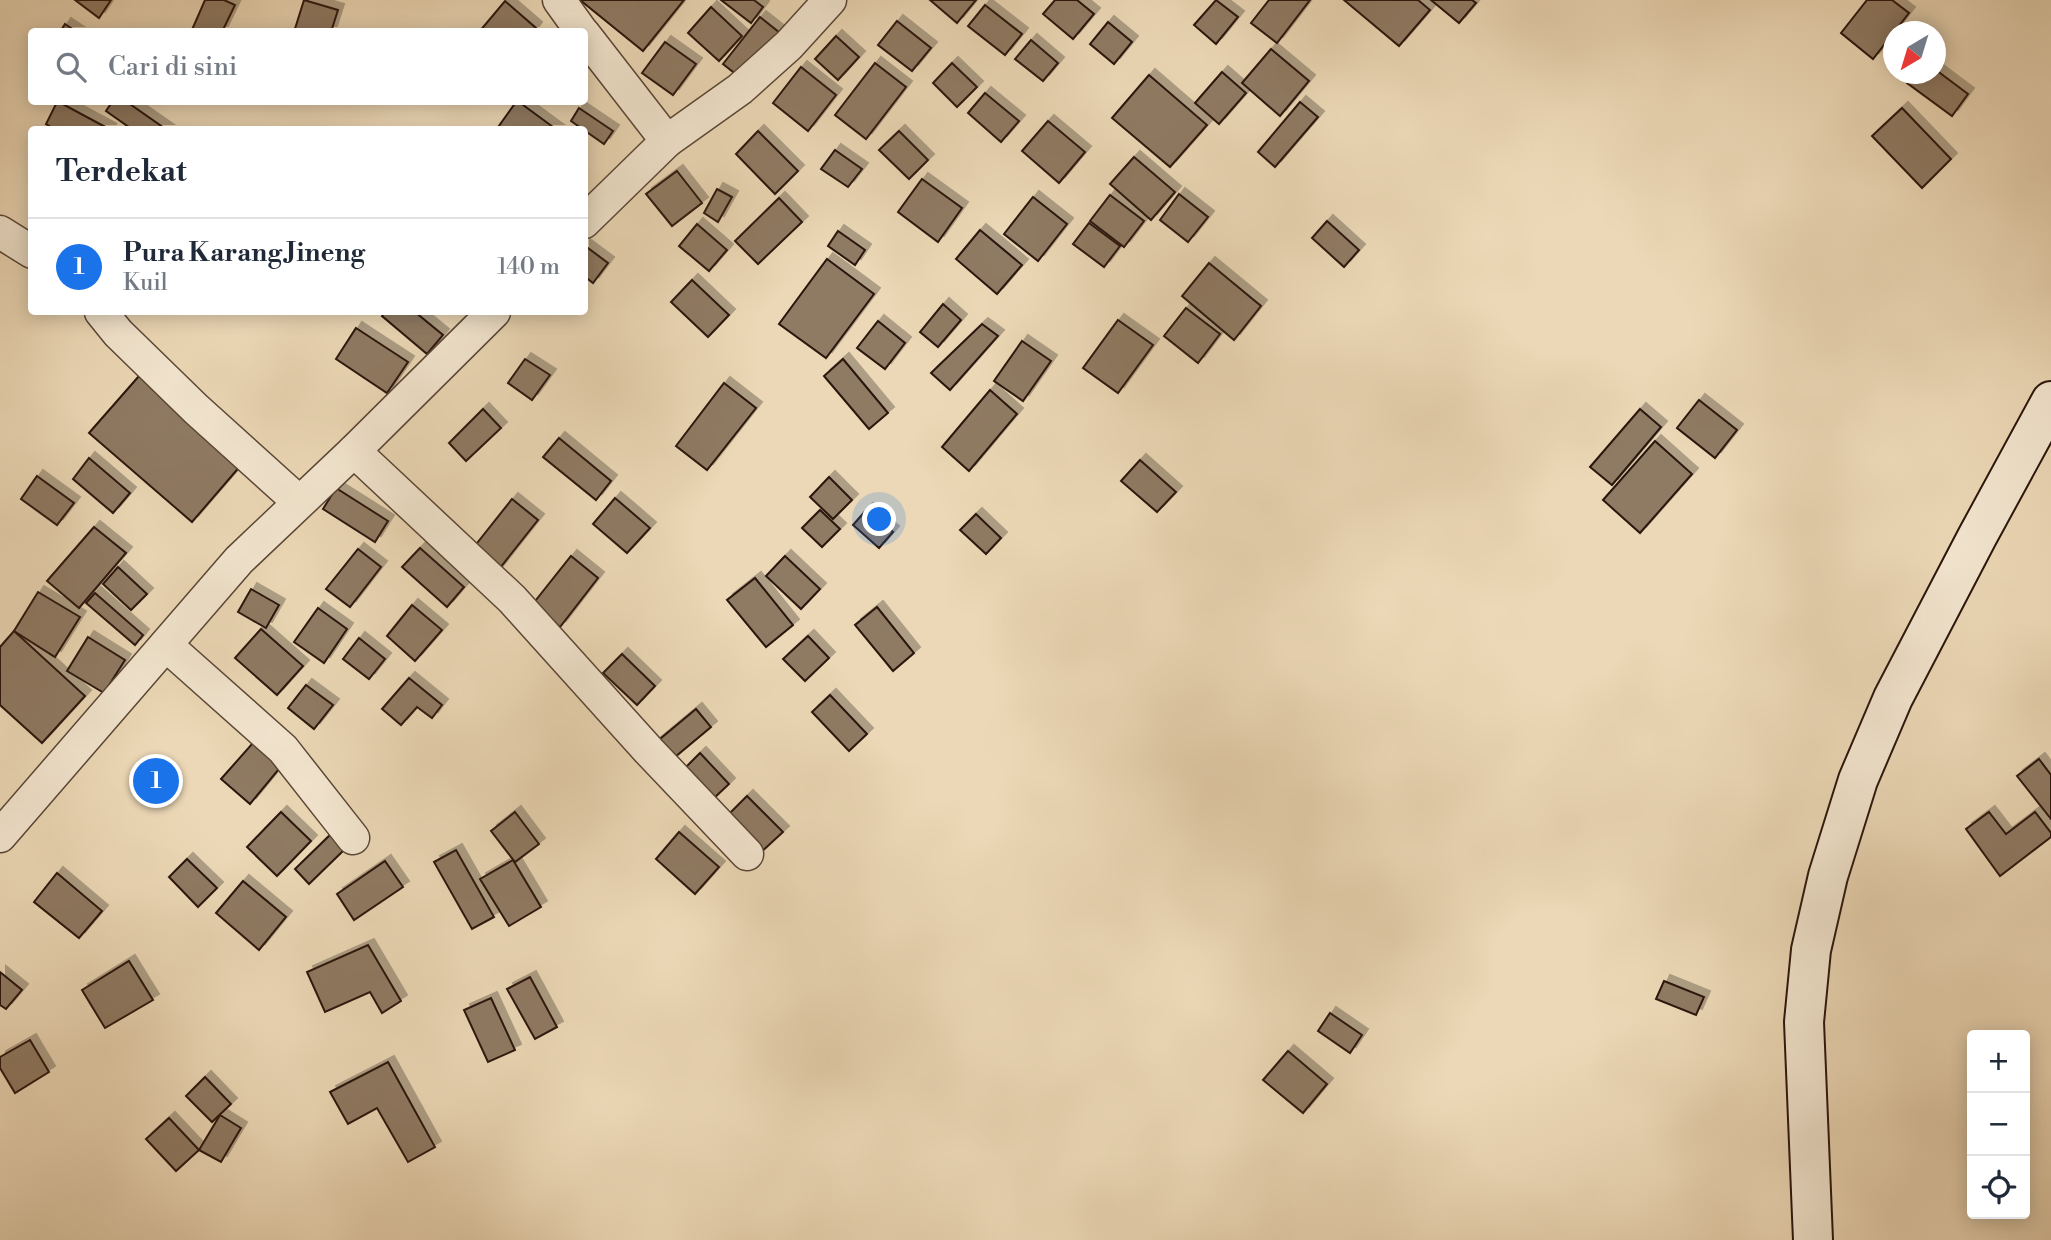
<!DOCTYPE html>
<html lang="id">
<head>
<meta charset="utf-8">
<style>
  body { margin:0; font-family:"Libre Bodoni",serif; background:#f2f2f3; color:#1f2937 }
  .controls { position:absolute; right:21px; bottom:21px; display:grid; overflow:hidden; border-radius:7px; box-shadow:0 4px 18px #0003 }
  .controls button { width:63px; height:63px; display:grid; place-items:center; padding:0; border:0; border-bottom:2px solid #e0e1e3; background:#fff; color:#1f2937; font:35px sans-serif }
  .compass { position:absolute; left:1883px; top:21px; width:63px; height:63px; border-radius:50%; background:#fff; box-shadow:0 4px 18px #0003; rotate:218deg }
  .you { position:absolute; left:880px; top:520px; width:24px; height:24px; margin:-18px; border:5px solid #fff; border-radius:50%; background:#1a73e8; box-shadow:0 0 0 10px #1a73e833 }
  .badge { display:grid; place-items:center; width:46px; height:46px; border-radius:50%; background:#1a73e8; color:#fff; font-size:23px; font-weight:700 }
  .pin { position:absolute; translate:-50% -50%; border:4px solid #fff; box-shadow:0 2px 7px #0006 }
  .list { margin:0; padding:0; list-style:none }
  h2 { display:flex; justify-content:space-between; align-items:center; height:91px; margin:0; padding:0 28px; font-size:30px }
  h2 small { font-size:23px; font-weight:400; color:#747a83 }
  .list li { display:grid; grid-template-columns:46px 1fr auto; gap:21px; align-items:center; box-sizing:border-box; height:98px; padding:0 28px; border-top:2px solid #e0e1e3 }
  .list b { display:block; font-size:26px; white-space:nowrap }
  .list p { margin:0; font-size:23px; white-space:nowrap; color:#747a83 }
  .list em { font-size:23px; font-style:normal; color:#747a83 }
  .icon { flex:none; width:38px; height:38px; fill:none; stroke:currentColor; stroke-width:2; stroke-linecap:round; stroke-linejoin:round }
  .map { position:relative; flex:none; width:2051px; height:1240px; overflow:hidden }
  .search { position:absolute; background:#fff; box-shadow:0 4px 18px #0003; left:28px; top:28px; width:560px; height:77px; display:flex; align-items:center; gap:18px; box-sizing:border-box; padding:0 24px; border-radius:7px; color:#747a83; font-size:26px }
  .panel { position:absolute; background:#fff; box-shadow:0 4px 18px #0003; left:28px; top:126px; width:560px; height:189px; border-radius:7px }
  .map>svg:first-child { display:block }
  .building { fill:#8f7a64; stroke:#2a150c; stroke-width:2; filter:url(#shadow) }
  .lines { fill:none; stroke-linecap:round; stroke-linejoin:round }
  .street-casing { stroke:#5a4636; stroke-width:35 }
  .secondary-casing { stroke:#2a150c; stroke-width:42 }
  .street { stroke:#f3e6d0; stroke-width:32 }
  .secondary { stroke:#f3e6d0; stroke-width:38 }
</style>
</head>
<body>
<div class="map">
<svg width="2051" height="1240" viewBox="0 0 2051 1240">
  <defs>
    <filter id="shadow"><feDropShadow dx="6" dy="-6" stdDeviation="0" flood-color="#0004"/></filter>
  </defs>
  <rect width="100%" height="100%" fill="#ecd8b6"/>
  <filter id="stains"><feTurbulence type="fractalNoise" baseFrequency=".00286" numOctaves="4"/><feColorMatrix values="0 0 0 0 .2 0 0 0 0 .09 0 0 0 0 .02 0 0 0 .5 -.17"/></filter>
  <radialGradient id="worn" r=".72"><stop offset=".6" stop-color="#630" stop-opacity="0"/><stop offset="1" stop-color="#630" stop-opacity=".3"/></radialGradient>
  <g class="building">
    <polygon points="75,0 111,0 99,18"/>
    <polygon points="205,0 224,0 235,5 222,32 191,32"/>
    <polygon points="304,0 338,10 331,32 294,32"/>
    <polygon points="580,0 684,0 643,51"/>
    <polygon points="721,0 754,0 763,7 751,23"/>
    <polygon points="930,0 976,0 957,23"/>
    <polygon points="1055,0 1077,0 1094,14 1073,39 1043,14"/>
    <polygon points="1216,0 1238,17 1216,44 1194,25"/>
    <polygon points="1269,0 1310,0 1277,43 1251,23"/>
    <polygon points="1344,0 1418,0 1430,10 1399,46"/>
    <polygon points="1431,0 1472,0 1476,3 1459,23"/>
    <polygon points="1867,0 1892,0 1909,13 1873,59 1841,33"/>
    <polygon points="505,1 536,28 533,32 479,32"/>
    <polygon points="985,5 1022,34 1005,55 968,26"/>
    <polygon points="711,7 742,36 719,61 688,33"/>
    <polygon points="760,17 780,33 742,79 723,64"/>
    <polygon points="897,21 931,48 912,71 878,45"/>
    <polygon points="1108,22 1132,42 1114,64 1090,44"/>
    <polygon points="65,24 77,32 60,32"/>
    <polygon points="836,36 859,57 838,80 815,59"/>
    <polygon points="1031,40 1058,63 1043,81 1015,59"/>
    <polygon points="665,42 696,64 673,95 642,73"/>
    <polygon points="1271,49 1309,81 1280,116 1242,83"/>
    <polygon points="875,63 906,87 866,139 835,115"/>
    <polygon points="952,63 977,87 957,107 933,83"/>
    <polygon points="801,67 836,95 808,131 773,103"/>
    <polygon points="1936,70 1968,94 1952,116 1907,83 1914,74 1936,74"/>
    <polygon points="1222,72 1246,93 1219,124 1195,103"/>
    <polygon points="1149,75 1207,125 1170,167 1112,118"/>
    <polygon points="985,93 1019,121 1001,142 968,113"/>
    <polygon points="57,102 59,102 111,130 56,130 46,124"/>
    <polygon points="112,102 127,102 167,130 133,130 106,111"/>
    <polygon points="516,102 519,102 557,130 496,130"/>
    <polygon points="1300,102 1318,117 1275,167 1258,152"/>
    <polygon points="579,108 613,131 604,144 571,121"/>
    <polygon points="1902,108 1951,159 1922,188 1872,136"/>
    <polygon points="1048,121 1085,152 1059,183 1022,151"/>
    <polygon points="758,131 798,171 775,194 736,154"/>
    <polygon points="899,131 928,160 909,179 879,150"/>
    <polygon points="835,150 862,169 848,187 821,169"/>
    <polygon points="1134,157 1175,192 1151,220 1110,184"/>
    <polygon points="677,171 702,203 672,226 646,194"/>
    <polygon points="922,179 962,208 938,242 898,212"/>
    <polygon points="717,189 732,197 718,222 704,213"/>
    <polygon points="1179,194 1208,217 1188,242 1160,220"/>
    <polygon points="1110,195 1144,221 1124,247 1090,221"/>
    <polygon points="1033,197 1067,224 1038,261 1004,234"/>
    <polygon points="779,198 802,222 758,264 735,241"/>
    <polygon points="1327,221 1359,250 1344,267 1312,238"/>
    <polygon points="1089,223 1120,246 1104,267 1073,244"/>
    <polygon points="697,224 727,250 709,271 679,246"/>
    <polygon points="980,230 1022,265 997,294 956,259"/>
    <polygon points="838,231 865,250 855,265 828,246"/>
    <polygon points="584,245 608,263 593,283 584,276"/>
    <polygon points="827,259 874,294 826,358 779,324"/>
    <polygon points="1209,263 1261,306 1234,340 1182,296"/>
    <polygon points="692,280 729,315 708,337 671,302"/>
    <polygon points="943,304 961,320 938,347 920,332"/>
    <polygon points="1186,308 1220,334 1198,363 1164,336"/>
    <polygon points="385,312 415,312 443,335 427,354 382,316"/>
    <polygon points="1118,320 1153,345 1118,393 1083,368"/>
    <polygon points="878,321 905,343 885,369 857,348"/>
    <polygon points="982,324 998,336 950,390 931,373"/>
    <polygon points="356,328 408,362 387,393 336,359"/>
    <polygon points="1022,341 1051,361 1023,401 994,381"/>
    <polygon points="525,359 550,375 532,400 508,383"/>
    <polygon points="843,359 888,413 869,429 824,376"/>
    <polygon points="139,376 242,464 192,522 89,433"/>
    <polygon points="724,383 756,408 707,470 676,446"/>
    <polygon points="990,390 1017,414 969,471 942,447"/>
    <polygon points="1699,400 1737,430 1715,458 1677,428"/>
    <polygon points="483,409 501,428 466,461 449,443"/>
    <polygon points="1640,409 1661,427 1612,485 1590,467"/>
    <polygon points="559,438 611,481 596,500 543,457"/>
    <polygon points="1655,441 1692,474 1640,533 1603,500"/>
    <polygon points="89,458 130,493 113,513 73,479"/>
    <polygon points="1140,460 1176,492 1157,512 1121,481"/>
    <polygon points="37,476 74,503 57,525 21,499"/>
    <polygon points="829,477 852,500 833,519 810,497"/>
    <polygon points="336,488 388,521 375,542 323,509"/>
    <polygon points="615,498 650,528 627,553 593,524"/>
    <polygon points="512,499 538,520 496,573 470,552"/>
    <polygon points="867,509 893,532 879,548 853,525"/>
    <polygon points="820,510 840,529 822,547 802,528"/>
    <polygon points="976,514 1001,538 986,554 960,530"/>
    <polygon points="94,527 126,553 79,608 47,581"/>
    <polygon points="420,548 464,587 447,607 402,567"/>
    <polygon points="358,549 381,567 350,607 326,589"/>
    <polygon points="571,556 598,578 560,627 532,605"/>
    <polygon points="785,556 820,589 801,609 766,576"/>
    <polygon points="118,567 147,594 131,610 103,584"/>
    <polygon points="755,578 793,625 766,647 727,600"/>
    <polygon points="251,589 279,605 266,628 238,612"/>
    <polygon points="38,592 80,617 55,657 14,631"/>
    <polygon points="95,593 143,635 135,645 86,603"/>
    <polygon points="412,605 442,630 415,661 387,636"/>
    <polygon points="877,607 914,653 893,671 855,625"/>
    <polygon points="318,608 347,629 324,663 294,642"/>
    <polygon points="261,629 303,666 277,695 235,658"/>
    <polygon points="14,631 85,696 42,743 0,705 0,647"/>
    <polygon points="808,636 829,658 805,681 783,659"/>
    <polygon points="88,637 125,660 104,693 67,671"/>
    <polygon points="359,638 385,659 369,679 343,659"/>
    <polygon points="622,654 655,686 637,705 603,673"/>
    <polygon points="409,678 442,705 432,718 417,707 401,725 382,709"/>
    <polygon points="306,685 333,705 314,729 288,708"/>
    <polygon points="830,695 867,734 849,751 812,712"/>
    <polygon points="696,709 711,727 669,762 654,744"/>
    <polygon points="260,735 288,758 250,804 221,779"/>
    <polygon points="700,753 729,784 712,800 684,769"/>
    <polygon points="2039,759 2051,775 2051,819 2017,776"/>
    <polygon points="747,796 783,832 759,854 724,819"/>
    <polygon points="281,812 311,841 277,876 247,847"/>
    <polygon points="515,812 539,844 515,862 491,831"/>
    <polygon points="1989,812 2006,834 2035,812 2051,833 2051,837 2000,876 1966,829"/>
    <polygon points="679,832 719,867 695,894 656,859"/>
    <polygon points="330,835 345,849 309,884 295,869"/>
    <polygon points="456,850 494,917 472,929 434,862"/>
    <polygon points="187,859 217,888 198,907 169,877"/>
    <polygon points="513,860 541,907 509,926 480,879"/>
    <polygon points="385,861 403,887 354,920 337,894"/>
    <polygon points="57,873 102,911 79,938 34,902"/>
    <polygon points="243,881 286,917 259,950 216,913"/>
    <polygon points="368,945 401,1001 382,1013 370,992 325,1012 307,972"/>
    <polygon points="129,961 153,1000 105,1028 82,990"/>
    <polygon points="0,972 22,990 6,1009 0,1005"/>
    <polygon points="530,977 557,1027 535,1039 507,989"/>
    <polygon points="1664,981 1704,997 1696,1015 1656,999"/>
    <polygon points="491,998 515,1050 488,1062 464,1010"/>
    <polygon points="1330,1013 1362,1035 1350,1053 1318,1031"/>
    <polygon points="30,1040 49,1072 15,1093 0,1068 0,1057"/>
    <polygon points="1288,1051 1327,1084 1303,1113 1263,1080"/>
    <polygon points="388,1062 435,1147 408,1162 377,1108 348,1124 330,1092"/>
    <polygon points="205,1077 231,1104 212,1122 186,1096"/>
    <polygon points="220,1115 241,1128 221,1162 199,1150"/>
    <polygon points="169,1118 199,1150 176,1171 146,1139"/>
  </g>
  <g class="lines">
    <defs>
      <g id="street">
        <polyline points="559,0 582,32"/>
        <polyline points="584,34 667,141"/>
        <polyline points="584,222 667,141 740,89 789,45 830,0"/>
        <polyline points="0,232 32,252"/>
        <polyline points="101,312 118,333 196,409 299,502"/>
        <polyline points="354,451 512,599 649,751 747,854"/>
        <polyline points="166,645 283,749 353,838"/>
        <polyline points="0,836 239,560 354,451 494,312"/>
      </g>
      <polyline id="secondary" points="1813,1240 1804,1022 1811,950 1828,876 1858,780 1893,698 1977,537 2051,401"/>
    </defs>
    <use href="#street" class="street-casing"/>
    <use href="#secondary" class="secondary-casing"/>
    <use href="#street" class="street"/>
    <use href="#secondary" class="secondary"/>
  </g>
  <rect width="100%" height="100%" filter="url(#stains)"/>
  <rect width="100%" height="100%" fill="url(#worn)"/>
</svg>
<div class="controls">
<button>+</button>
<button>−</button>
<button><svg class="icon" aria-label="locate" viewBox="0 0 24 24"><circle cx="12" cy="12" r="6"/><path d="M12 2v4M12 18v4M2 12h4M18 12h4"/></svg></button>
</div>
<svg class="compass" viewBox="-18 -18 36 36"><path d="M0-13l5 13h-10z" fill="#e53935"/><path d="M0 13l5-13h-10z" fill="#747a83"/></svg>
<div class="you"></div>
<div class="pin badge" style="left:156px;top:781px">1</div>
<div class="search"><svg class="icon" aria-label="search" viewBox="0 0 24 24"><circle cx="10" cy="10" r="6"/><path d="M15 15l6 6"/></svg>Cari di sini</div>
<section class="panel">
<h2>Terdekat<small></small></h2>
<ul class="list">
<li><span class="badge">1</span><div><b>Pura Karang Jineng</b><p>Kuil</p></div><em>140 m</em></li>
</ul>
</section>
</div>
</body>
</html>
